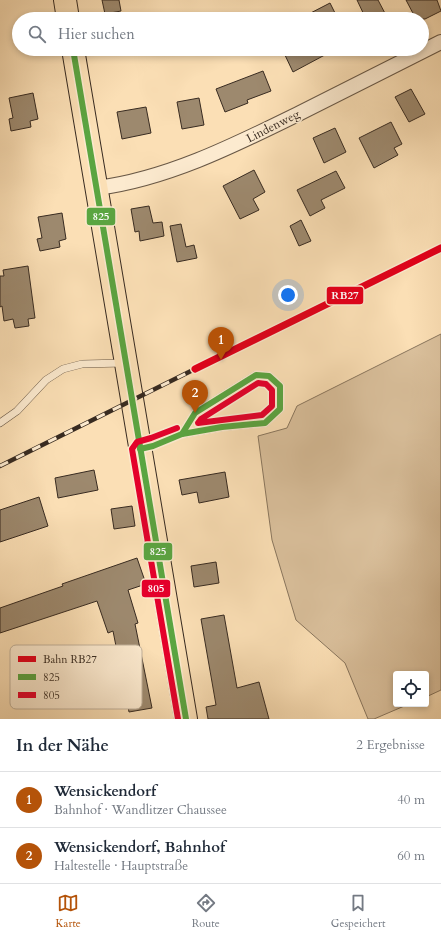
<!DOCTYPE html>
<html lang="de">
<head>
<meta charset="utf-8">
<style>
  body { margin:0; font-family:Cardo,serif; background:#f2f2f3; color:#1f2937 }
  .controls { position:absolute; right:12px; bottom:12px; display:grid; overflow:hidden; border-radius:4px; box-shadow:0 2px 6px #0003 }
  .controls button { width:36px; height:36px; display:grid; place-items:center; padding:0; border:0; border-bottom:1px solid #e0e1e3; background:#fff; color:#1f2937; font:20px sans-serif }
  .you { position:absolute; left:288px; top:295px; width:14px; height:14px; margin:-10px; border:3px solid #fff; border-radius:50%; background:#1a73e8; box-shadow:0 0 0 6px #1a73e833 }
  .badge { display:grid; place-items:center; width:26px; height:26px; border-radius:50%; background:#b45309; color:#fff; font-size:13px; font-weight:700 }
  .pin { position:absolute; translate:-50% -33px; filter:drop-shadow(0 1px 2px #0008) }
  .pin::after { content:''; position:absolute; top:21px; width:14px; height:12px; background:inherit; clip-path:polygon(0 0,100% 0,50% 100%) }
  .list { margin:0; padding:0; list-style:none }
  h2 { display:flex; justify-content:space-between; align-items:center; height:52px; margin:0; padding:0 16px; font-size:17px }
  h2 small { font-size:13px; font-weight:400; color:#747a83 }
  .list li { display:grid; grid-template-columns:26px 1fr auto; gap:12px; align-items:center; box-sizing:border-box; height:56px; padding:0 16px; border-top:1px solid #e0e1e3 }
  .list b { display:block; font-size:15px; white-space:nowrap }
  .list p { margin:0; font-size:13px; white-space:nowrap; color:#747a83 }
  .list em { font-size:13px; font-style:normal; color:#747a83 }
  .icon { flex:none; width:22px; height:22px; fill:none; stroke:currentColor; stroke-width:2; stroke-linecap:round; stroke-linejoin:round }
  .map { position:relative; flex:none; width:441px; height:719px; overflow:hidden }
  .search { position:absolute; background:#fff; box-shadow:0 2px 6px #0003; left:12px; right:12px; top:12px; height:44px; display:flex; align-items:center; gap:10px; box-sizing:border-box; padding:0 14px; border-radius:22px; color:#747a83; font-size:15px }
  .sheet { height:164px; background:#fff }
  nav { display:flex; justify-content:space-around; align-items:center; box-sizing:border-box; height:56px; border-top:1px solid #e0e1e3; background:#fff; font-size:11px; color:#747a83 }
  nav a { display:grid; justify-items:center; gap:2px }
  nav .on { color:#b45309 }
  .map>svg:first-child { display:block }
  .green { fill:#dac09c; stroke:#89765e }
  .building { fill:#9d896e; stroke:#382b21 }
  .lines { fill:none; stroke-linecap:round; stroke-linejoin:round }
  .lane-casing { stroke:#695846; stroke-width:8 }
  .street-casing { stroke:#695846; stroke-width:16 }
  .primary-casing { stroke:#382b21; stroke-width:24 }
  .lane { stroke:#fceacf; stroke-width:7 }
  .street { stroke:#fceacf; stroke-width:14 }
  .primary { stroke:#fbdfb5; stroke-width:22 }
  .rail-casing { stroke:#382b21; stroke-width:4.5 }
  .rail { stroke:#fceacf; stroke-width:3; stroke-dasharray:9; stroke-linecap:butt }
  .bus-1-casing { stroke:#fceacf; stroke-width:9 }
  .bus-2-casing { stroke:#fceacf; stroke-width:9 }
  .bus-1 { stroke:#5aa541; stroke-width:6 }
  .bus-2 { stroke:#e4002b; stroke-width:6 }
  .rail-1-casing { stroke:#fceacf; stroke-width:10 }
  .rail-1 { stroke:#e2001a; stroke-width:7 }
  .labels { text-anchor:middle; dominant-baseline:central; stroke-width:3; stroke-linejoin:round; paint-order:stroke }
  .street-label { font-size:12px; fill:#382b21; stroke:#fceacf }
  .key { fill:#fceacf; stroke:#c1b19b; stroke-width:1 }
  .key-label { font-size:11px; fill:#382b21 }
  .line-badge { stroke:#fceacf; stroke-width:1.5 }
  .badge-label { font-size:11px; text-anchor:middle; font-weight:bold; fill:#fff }
</style>
</head>
<body>
<div class="map">
<svg width="441" height="719" viewBox="0 0 441 719">
  <rect width="100%" height="100%" fill="#fbdfb5"/>
  <filter id="stains"><feTurbulence type="fractalNoise" baseFrequency=".005" numOctaves="4"/><feColorMatrix values="0 0 0 0 .2 0 0 0 0 .09 0 0 0 0 .02 0 0 0 .5 -.17"/></filter>
  <radialGradient id="worn" r=".72"><stop offset=".6" stop-color="#630" stop-opacity="0"/><stop offset="1" stop-color="#630" stop-opacity=".3"/></radialGradient>
  <polygon class="green" points="441,334 441,690 426,697 426,674 396,674 396,704 409,704 374,719 368,719 345,663 296,620 272,540 258,436 287,428 297,406"/>
  <g class="building">
    <polygon points="102,0 119,0 121,11 105,14"/>
    <polygon points="357,0 378,0 388,19 366,19"/>
    <polygon points="406,0 437,0 441,11 425,19 416,19"/>
    <polygon points="330,3 338,19 299,19"/>
    <polygon points="292,49 336,49 293,72 284,53"/>
    <polygon points="263,71 271,91 247,100 248,103 225,112 216,89"/>
    <polygon points="411,89 425,114 409,122 395,97"/>
    <polygon points="33,93 38,119 30,121 31,127 11,131 9,119 13,118 9,98"/>
    <polygon points="199,98 204,125 182,129 177,102"/>
    <polygon points="146,107 151,133 122,139 117,112"/>
    <polygon points="391,122 402,144 394,148 398,155 374,168 359,138"/>
    <polygon points="335,128 346,152 324,163 313,138"/>
    <polygon points="254,170 265,192 253,199 259,210 240,219 223,186"/>
    <polygon points="336,171 345,188 321,200 325,208 310,216 297,190"/>
    <polygon points="149,206 153,223 162,222 164,236 140,241 139,231 135,232 131,209"/>
    <polygon points="62,213 66,239 59,241 60,247 40,251 37,239 42,238 38,217"/>
    <polygon points="301,220 311,241 299,246 290,226"/>
    <polygon points="181,224 186,247 194,245 197,258 177,262 170,226"/>
    <polygon points="28,266 35,318 28,319 29,326 15,328 13,319 4,321 2,306 0,307 0,276 4,276 3,270"/>
    <polygon points="94,470 98,490 58,498 55,478"/>
    <polygon points="225,472 229,497 199,503 197,492 182,495 179,480"/>
    <polygon points="39,497 48,526 0,542 0,510"/>
    <polygon points="132,506 135,526 114,529 111,509"/>
    <polygon points="137,558 146,584 128,590 138,623 135,624 152,708 129,712 113,631 108,633 97,601 0,633 0,608 63,586 62,584"/>
    <polygon points="216,562 219,583 194,587 191,566"/>
    <polygon points="224,615 237,688 259,682 269,719 208,719 206,707 216,705 201,619"/>
  </g>
  <g class="lines">
    <defs>
      <g id="lane">
        <polyline points="0,423 17,411 46,380 63,369 82,364 124,363"/>
        <polyline points="142,449 182,434 222,427 265,423 280,409 280,386 269,376 256,375 195,413 182,434"/>
      </g>
      <path id="street" d="M97,188C168,179 237,144 300,113C347,89 394,66 441,42"/>
      <g id="primary">
        <polyline points="65,0 68,19"/>
        <polyline points="73,49 186,719"/>
      </g>
    </defs>
    <use href="#lane" class="lane-casing"/>
    <use href="#street" class="street-casing"/>
    <use href="#primary" class="primary-casing"/>
    <use href="#lane" class="lane"/>
    <use href="#street" class="street"/>
    <use href="#primary" class="primary"/>
    <defs>
      <polyline id="rail" points="0,466 195,369"/>
    </defs>
    <use href="#rail" class="rail-casing"/>
    <use href="#rail" class="rail"/>
    <defs>
      <g id="bus-1">
        <polyline points="73,49 186,719"/>
        <polygon points="256,375 269,376 280,386 280,409 265,423 222,427 182,434 195,413"/>
        <polyline points="140,449 153,446 182,434"/>
      </g>
      <g id="bus-2">
        <polygon points="258,383 266,384 272,390 272,406 262,415 198,423 201,419"/>
        <polyline points="177,428 151,438 137,442 132,449 178,719"/>
      </g>
    </defs>
    <use href="#bus-1" class="bus-1-casing"/>
    <use href="#bus-2" class="bus-2-casing"/>
    <use href="#bus-1" class="bus-1"/>
    <use href="#bus-2" class="bus-2"/>
    <defs>
      <polyline id="rail-1" points="195,369 441,248"/>
    </defs>
    <use href="#rail-1" class="rail-1-casing"/>
    <use href="#rail-1" class="rail-1"/>
  </g>
  <g class="labels">
    <g class="street-label">
      <text transform="translate(273 126) rotate(-27)">Lindenweg</text>
    </g>
  </g>
  <rect x="10" y="645" width="132" height="64" rx="6" class="key"/>
  <rect x="18" y="656" width="18" height="6" fill="#e2001a"/>
  <rect x="18" y="674" width="18" height="6" fill="#5aa541"/>
  <rect x="18" y="692" width="18" height="6" fill="#e4002b"/>
  <g class="key-label">
    <text x="43" y="663">Bahn RB27</text>
    <text x="43" y="681">825</text>
    <text x="43" y="699">805</text>
  </g>
  <g class="line-badge">
    <rect x="86" y="207" width="30" height="19" rx="4" fill="#5aa541"/>
    <rect x="326" y="286" width="38" height="19" rx="4" fill="#e2001a"/>
    <rect x="143" y="542" width="30" height="19" rx="4" fill="#5aa541"/>
    <rect x="141" y="579" width="30" height="19" rx="4" fill="#e4002b"/>
  </g>
  <g class="badge-label">
    <text x="101" y="220">825</text>
    <text x="345" y="299">RB27</text>
    <text x="158" y="555">825</text>
    <text x="156" y="592">805</text>
  </g>
  <rect width="100%" height="100%" filter="url(#stains)"/>
  <rect width="100%" height="100%" fill="url(#worn)"/>
</svg>
<div class="controls">
<button><svg class="icon" aria-label="locate" viewBox="0 0 24 24"><circle cx="12" cy="12" r="6"/><path d="M12 2v4M12 18v4M2 12h4M18 12h4"/></svg></button>
</div>
<div class="you"></div>
<div class="pin badge" style="left:221px;top:360px">1</div>
<div class="pin badge" style="left:195px;top:413px">2</div>
<div class="search"><svg class="icon" aria-label="search" viewBox="0 0 24 24"><circle cx="10" cy="10" r="6"/><path d="M15 15l6 6"/></svg>Hier suchen</div>
</div>
<section class="sheet">
<h2>In der Nähe<small>2 Ergebnisse</small></h2>
<ul class="list">
<li><span class="badge">1</span><div><b>Wensickendorf</b><p>Bahnhof · Wandlitzer Chaussee</p></div><em>40 m</em></li>
<li><span class="badge">2</span><div><b>Wensickendorf, Bahnhof</b><p>Haltestelle · Hauptstraße</p></div><em>60 m</em></li>
</ul>
</section>
<nav>
<a class="on"><svg class="icon" aria-label="map" viewBox="0 0 24 24"><path d="M3 6l6-2 6 2 6-2v14l-6 2-6-2-6 2zM9 4v14M15 6v14"/></svg>Karte</a>
<a><svg class="icon" aria-label="directions" viewBox="0 0 24 24"><path d="M12 3l9 9-9 9-9-9zM9 14v-3h6M13 9l2 2-2 2"/></svg>Route</a>
<a><svg class="icon" aria-label="saved" viewBox="0 0 24 24"><path d="M7 4h10v16l-5-4-5 4z"/></svg>Gespeichert</a>
</nav>
</body>
</html>
